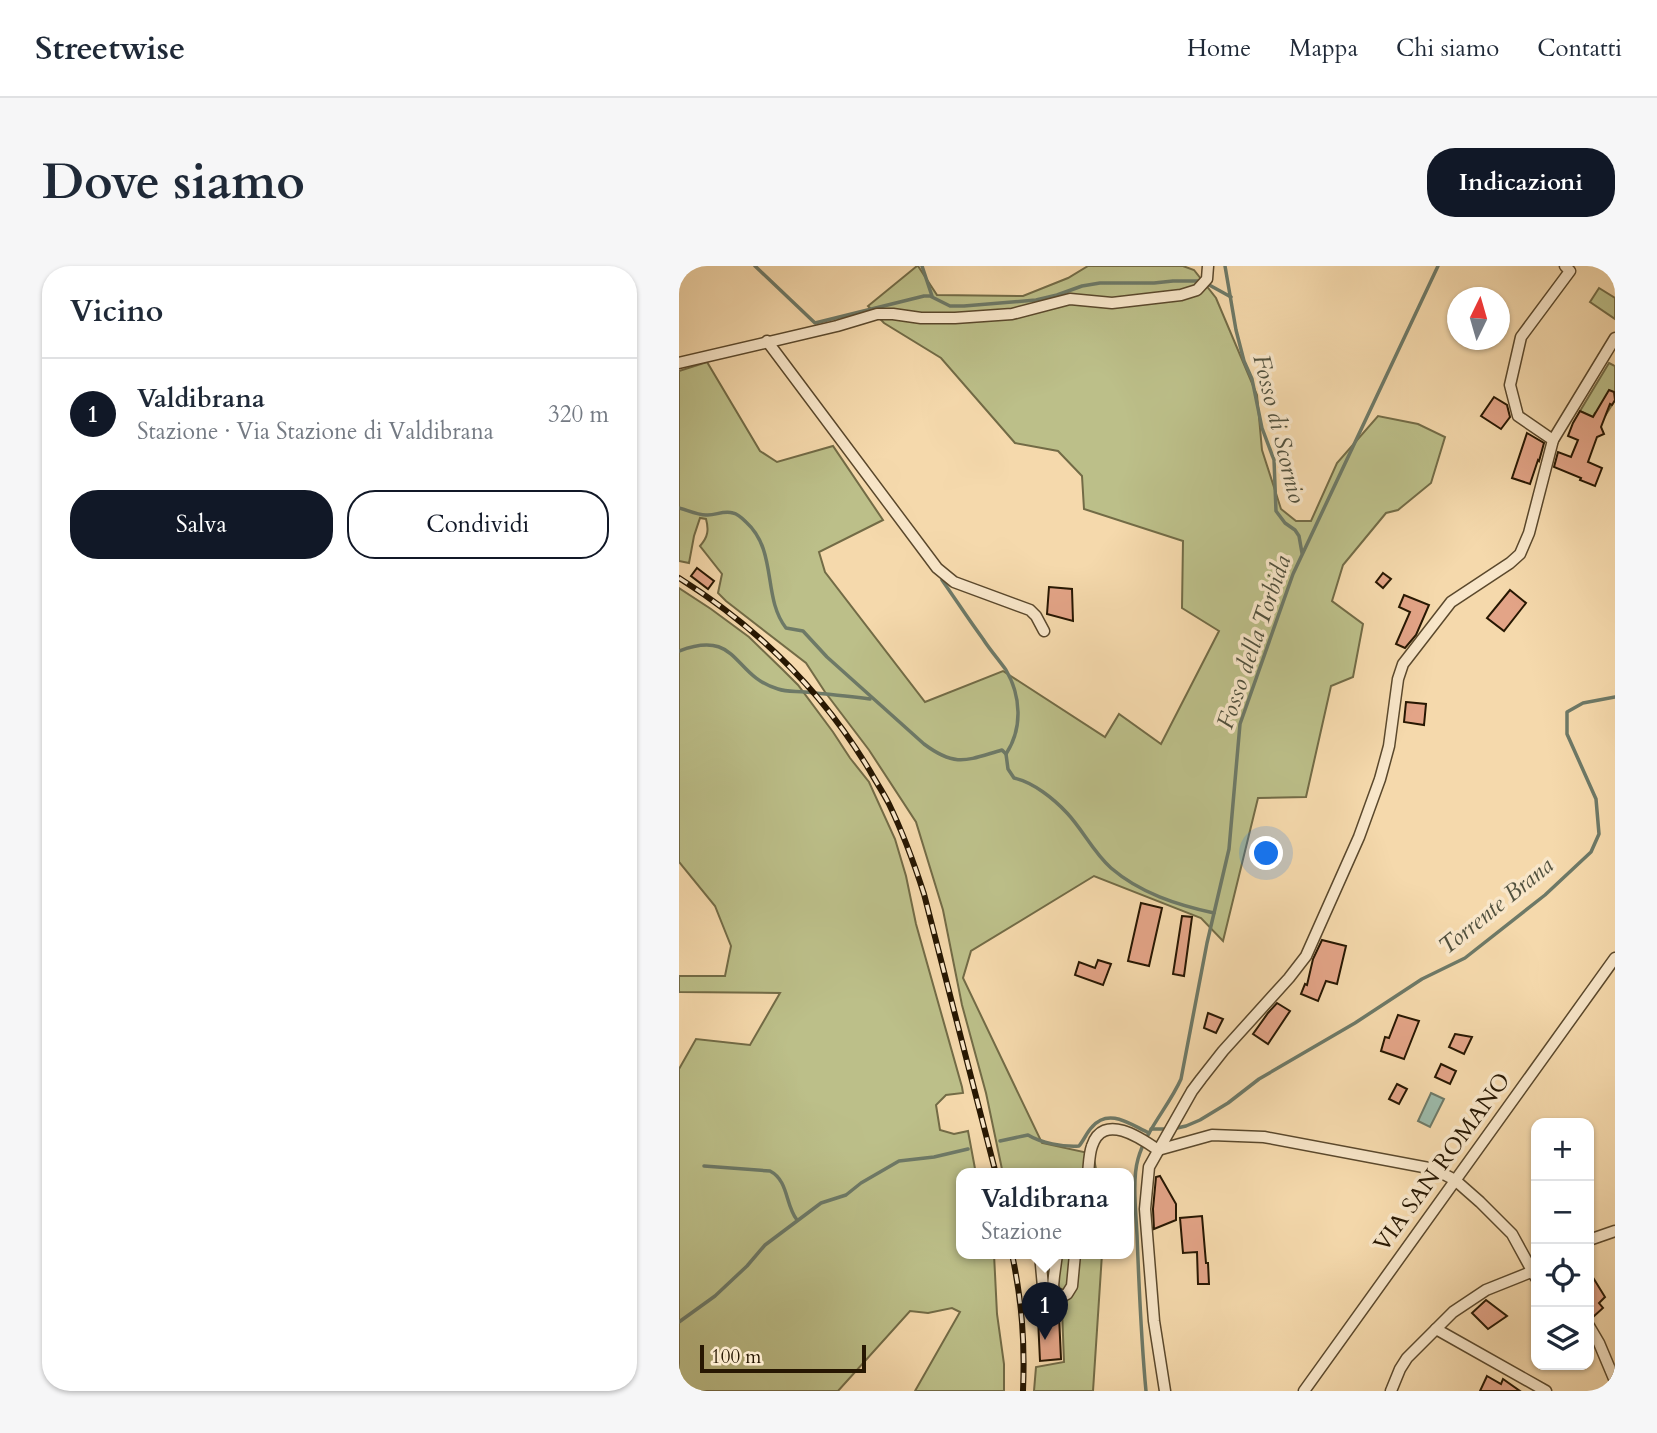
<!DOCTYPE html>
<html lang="it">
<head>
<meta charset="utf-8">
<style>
  body { margin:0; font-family:Cardo,serif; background:#f6f6f7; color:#1f2937 }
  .controls { position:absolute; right:21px; bottom:21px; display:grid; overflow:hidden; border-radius:14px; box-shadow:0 2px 5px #0004 }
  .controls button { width:63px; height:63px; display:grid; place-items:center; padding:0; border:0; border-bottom:2px solid #e0e1e3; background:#fff; color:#1f2937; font:35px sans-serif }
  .compass { position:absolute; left:768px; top:21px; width:63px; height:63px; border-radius:50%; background:#fff; box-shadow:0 2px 5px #0004; rotate:5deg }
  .scale { position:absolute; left:21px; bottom:18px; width:166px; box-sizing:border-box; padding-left:7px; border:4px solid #271702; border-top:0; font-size:19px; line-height:24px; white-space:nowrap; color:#271702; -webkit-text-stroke:5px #f8e6c9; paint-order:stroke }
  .you { position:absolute; left:588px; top:588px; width:24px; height:24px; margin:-18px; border:5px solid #fff; border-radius:50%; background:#1a73e8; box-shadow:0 0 0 10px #1a73e833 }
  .badge { display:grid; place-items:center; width:46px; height:46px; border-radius:50%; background:#111827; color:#fff; font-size:23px; font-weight:700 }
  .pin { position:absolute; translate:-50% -58px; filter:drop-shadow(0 2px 4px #0008) }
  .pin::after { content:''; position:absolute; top:37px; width:24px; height:21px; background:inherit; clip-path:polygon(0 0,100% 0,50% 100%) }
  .popup { position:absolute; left:277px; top:902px; width:178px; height:91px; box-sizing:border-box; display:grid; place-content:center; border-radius:14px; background:#fff; filter:drop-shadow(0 2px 5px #0005); font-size:23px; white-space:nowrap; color:#747a83 }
  .popup b { font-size:26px; color:#1f2937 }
  .popup::after { content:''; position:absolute; left:50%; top:100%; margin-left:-14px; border:14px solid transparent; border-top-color:#fff }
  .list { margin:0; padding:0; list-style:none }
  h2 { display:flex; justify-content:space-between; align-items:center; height:91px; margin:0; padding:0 28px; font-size:30px }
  h2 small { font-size:23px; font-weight:400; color:#747a83 }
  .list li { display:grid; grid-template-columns:46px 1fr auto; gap:21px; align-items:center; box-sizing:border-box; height:112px; padding:0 28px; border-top:2px solid #e0e1e3 }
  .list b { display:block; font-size:26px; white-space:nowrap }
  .list p { margin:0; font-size:23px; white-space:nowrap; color:#747a83 }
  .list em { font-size:23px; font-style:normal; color:#747a83 }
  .actions { display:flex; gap:14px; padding:21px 28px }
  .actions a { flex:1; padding:16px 0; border:2px solid #111827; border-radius:28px; text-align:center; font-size:24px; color:#111827 }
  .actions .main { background:#111827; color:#fff }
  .icon { flex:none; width:38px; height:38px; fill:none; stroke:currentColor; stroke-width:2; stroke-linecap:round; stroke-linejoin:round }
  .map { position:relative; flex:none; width:936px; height:1125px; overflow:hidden; border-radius:28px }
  header { display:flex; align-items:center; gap:42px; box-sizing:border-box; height:98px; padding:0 35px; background:#fff; border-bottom:2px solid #e0e1e3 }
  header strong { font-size:33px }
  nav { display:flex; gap:38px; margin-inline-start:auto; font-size:24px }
  .intro { display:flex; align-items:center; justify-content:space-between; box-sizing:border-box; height:168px; padding:0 42px }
  h1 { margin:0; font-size:49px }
  .button { padding:18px 32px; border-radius:28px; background:#111827; color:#fff; font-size:24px; font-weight:700 }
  main { display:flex; gap:42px; padding:0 42px }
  aside { flex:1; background:#fff; border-radius:28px; box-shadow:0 2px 5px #0004 }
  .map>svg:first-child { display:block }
  .green { fill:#bcbf89; stroke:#726b46; stroke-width:2 }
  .water { fill:#9cbaaa; stroke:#6d7967; stroke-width:2 }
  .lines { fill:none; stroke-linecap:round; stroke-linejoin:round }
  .stream { stroke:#6d7967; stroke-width:3.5 }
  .building { fill:#e3a487; stroke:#271702; stroke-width:2 }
  .minor-casing { stroke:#5a482c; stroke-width:13 }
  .minor { stroke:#f8e6c9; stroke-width:10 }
  .rail-casing { stroke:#271702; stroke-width:6 }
  .rail { stroke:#f8e6c9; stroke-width:3.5; stroke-dasharray:10; stroke-linecap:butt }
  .labels { text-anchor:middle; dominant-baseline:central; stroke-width:7; stroke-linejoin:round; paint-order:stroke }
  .street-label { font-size:23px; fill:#271702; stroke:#f8e6c9 }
  .water-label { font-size:24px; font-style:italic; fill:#50503d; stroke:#f8e6c9 }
</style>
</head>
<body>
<header>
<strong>Streetwise</strong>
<nav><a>Home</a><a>Mappa</a><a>Chi siamo</a><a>Contatti</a></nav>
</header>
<div class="intro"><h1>Dove siamo</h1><a class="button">Indicazioni</a></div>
<main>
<aside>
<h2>Vicino<small></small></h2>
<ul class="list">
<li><span class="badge">1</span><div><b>Valdibrana</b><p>Stazione · Via Stazione di Valdibrana</p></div><em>320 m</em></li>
</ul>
<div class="actions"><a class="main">Salva</a><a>Condividi</a></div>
</aside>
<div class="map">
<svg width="936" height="1125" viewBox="0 0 936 1125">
  <rect width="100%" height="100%" fill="#f5d9ac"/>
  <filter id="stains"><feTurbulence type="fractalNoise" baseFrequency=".00286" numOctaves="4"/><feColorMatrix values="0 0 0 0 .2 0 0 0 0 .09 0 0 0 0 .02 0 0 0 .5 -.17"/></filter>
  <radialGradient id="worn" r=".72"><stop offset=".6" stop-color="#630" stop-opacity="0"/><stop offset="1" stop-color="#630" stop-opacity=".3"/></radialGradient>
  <g class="green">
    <path d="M238,0H239L258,29L344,30L389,12L409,0H504L515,4L537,32L578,129L583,184L602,243L617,255H632L658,197L699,150L739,158L766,171L752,217L719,244L707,247L664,299L653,335L684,358L674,411L652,420L627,531L579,532L544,675L522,652L415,610L292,685L284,712L363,877L414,888L418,908H324L307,827L283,739L264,644L237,556L190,484L146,426L127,397L47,335L39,327L43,308L21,280C29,271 30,264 27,253L21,252L15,270L10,297L0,295V105L28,96L81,185L98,196L154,180L204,254L140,286L146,306L246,436L324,405L426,471L440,448L482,478L540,365L503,342L504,275L405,243L403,210L379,185L336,177L262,92L205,57L189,40Z"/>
    <polygon points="920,22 936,32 936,53 911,36"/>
    <polygon points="930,97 936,100 936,134 926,150 916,147 914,151 901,145"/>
    <polygon points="0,322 32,343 70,371 104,404 119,419 154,466 171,492 190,516 216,573 227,610 237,658 283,821 284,827 267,829 257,839 261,864 275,868 289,865 297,908 282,908 282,988 315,988 318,1048 325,1098 325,1125 236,1125 281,1046 273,1042 249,1047 231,1045 159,1125 0,1125 0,803 17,773 71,779 101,727 0,726 0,710 46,710 52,680 36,640 0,596"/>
    <polygon points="363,988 423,988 414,1125 355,1125 357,1101 385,1096 383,1043 369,1025"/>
  </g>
  <polygon class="water" points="752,827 765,833 751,861 739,855"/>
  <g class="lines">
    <g class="stream">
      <polyline points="76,0 136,57 245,30 251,30 271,40 285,40 357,34 378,29 403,20 421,17 475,17 494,15 523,15 552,31"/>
      <polyline points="243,0 253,30"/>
      <polyline points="546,0 557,64 565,95 573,113 583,162 595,194 597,245 606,257 616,264 620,270 623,287"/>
      <path d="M0,242C8,244 18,249 27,249C36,250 44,244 54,247C59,248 63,252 67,256C99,285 83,331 107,362L124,365L148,391L245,478C277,502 288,494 323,484L327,488"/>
      <path d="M263,314C277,334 290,354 304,373C311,384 320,394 327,404C342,430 344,462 327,488L329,503L335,512C354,516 375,533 388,547C404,564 414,586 432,602C461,627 498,639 535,647"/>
      <path d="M0,385C60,362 53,410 99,423C107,426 117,425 126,426C147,428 169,430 191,433"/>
      <polyline points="498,862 507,860 521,854 549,837 580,813 676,757 743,713 786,692 866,629 912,586 920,568 917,533 888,468 888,446 904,437 936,431"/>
      <polyline points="472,863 485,863"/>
      <path d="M321,875L349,869C362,877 384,881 400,880C405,874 408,866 413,861C430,841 452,859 470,867"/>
      <path d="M25,900L91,905C110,915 106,939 118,954"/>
      <polyline points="0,1056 36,1030 68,1000 86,979 142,937 167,929 182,917 220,895 255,891 289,883"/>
      <path d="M467,1125C462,1073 460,1021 458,969C457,947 453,914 459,893C467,864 490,840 502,813L528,677L550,583L561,458L614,308L759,0"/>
    </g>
  </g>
  <g class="building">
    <polygon points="930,124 935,126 936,134 933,139 931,138 922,161 925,168 918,171 909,196 923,202 916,220 901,214 902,212 875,201 879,186 892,191 899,174 889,170 894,157 901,145 914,151"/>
    <polygon points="815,131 828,139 831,151 822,163 802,150"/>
    <polygon points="848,167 865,177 860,195 859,194 851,218 833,212"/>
    <polygon points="18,302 35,315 29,323 12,310"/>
    <polygon points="704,307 712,313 704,322 697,316"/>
    <polygon points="370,321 393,323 394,355 368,348"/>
    <polygon points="831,324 847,337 825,365 808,352"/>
    <polygon points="725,329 750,339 737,369 726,382 717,378 731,346 720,341"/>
    <polygon points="727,436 747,438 745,459 725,456"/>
    <polygon points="462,637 483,642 470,700 449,695"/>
    <polygon points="503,650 513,651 505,710 494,708"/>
    <polygon points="643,674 667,680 658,718 647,715 639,735 622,728 626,718 628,719 634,693"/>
    <polygon points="419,694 432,698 424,719 396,709 400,696 416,702"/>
    <polygon points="598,737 611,745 589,778 574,768 589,747"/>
    <polygon points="529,747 544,753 537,767 525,762"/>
    <polygon points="719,749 740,755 725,793 702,785 706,771 710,772"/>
    <polygon points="776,768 793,771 785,788 770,781"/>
    <polygon points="762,798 777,805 771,818 756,811"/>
    <polygon points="718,818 728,823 720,838 710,833"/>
    <polygon points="481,910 497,938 497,954 475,963 474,943 477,911"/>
    <polygon points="523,950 527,997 529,997 530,1018 519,1018 518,986 504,987 501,952"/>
    <polygon points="910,1005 926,1031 920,1037 924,1042 914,1051 910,1046"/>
    <polygon points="807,1034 828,1050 809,1063 793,1047"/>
    <polygon points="380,1050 382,1093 361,1095 359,1052"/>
    <polygon points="808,1110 822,1118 824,1113 841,1125 801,1125"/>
  </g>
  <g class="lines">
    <defs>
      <g id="minor">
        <polyline points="88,75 258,302 275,316 351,344 357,350 365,365"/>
        <polyline points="0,97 158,60 198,48 214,48 242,52 276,52 333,48 391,33 433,37 502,29 518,24 528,13 529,0"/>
        <polyline points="874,174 839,150 831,119 842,71 891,5 886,0"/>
        <polyline points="479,884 533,869 585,871 755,903 776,914 801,936 833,968 857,1012"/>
        <path d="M409,908C410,899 410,888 413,880C424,846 462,872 479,884"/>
        <polyline points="910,974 936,965"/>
        <polyline points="361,988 364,1021"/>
        <polyline points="378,988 375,1010 374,1020 376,1026 384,1030 388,1028 393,1020 396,988"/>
        <polyline points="910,1060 920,1077 936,1115"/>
        <polyline points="757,1063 867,1125"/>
        <polyline points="486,1125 475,1055 466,943 470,901 513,825 522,813 544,785 610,712 627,690 680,571 701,513 710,480 719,413 724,398 772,336 831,297 841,288 850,267 874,174 936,72"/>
        <polyline points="625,1125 936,692"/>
        <polyline points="712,1125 721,1103 728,1092 774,1046 807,1024 857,1004"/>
      </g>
    </defs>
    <use href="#minor" class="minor-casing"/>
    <use href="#minor" class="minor"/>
    <defs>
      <g id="rail">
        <path d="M0,312C78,361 144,426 191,505C197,516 204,526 210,538C224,567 235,597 245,628L317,908"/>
        <path d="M333,988C343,1036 346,1076 344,1125"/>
      </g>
    </defs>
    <use href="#rail" class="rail-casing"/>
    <use href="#rail" class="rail"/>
  </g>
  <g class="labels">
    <g class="street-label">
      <text transform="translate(763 896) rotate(-54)">VIA SAN ROMANO</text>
    </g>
    <g class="water-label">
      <text transform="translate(600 163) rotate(76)">Fosso di Scornio</text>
      <text transform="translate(575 376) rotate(-71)">Fosso della Torbida</text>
      <text transform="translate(817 640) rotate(-39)">Torrente Brana</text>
    </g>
  </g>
  <rect width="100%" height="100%" filter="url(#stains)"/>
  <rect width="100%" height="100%" fill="url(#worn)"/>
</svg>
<div class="controls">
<button>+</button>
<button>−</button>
<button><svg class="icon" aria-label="locate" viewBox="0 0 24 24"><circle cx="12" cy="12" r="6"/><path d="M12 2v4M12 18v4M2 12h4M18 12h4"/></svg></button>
<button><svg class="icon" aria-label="layers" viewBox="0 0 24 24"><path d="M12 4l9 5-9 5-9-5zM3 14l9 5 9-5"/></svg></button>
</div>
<svg class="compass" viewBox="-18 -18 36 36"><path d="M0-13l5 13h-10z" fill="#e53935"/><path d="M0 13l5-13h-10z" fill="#747a83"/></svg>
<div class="scale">100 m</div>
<div class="you"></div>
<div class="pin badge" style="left:366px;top:1074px">1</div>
<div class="popup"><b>Valdibrana</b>Stazione</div>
</div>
</main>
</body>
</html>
